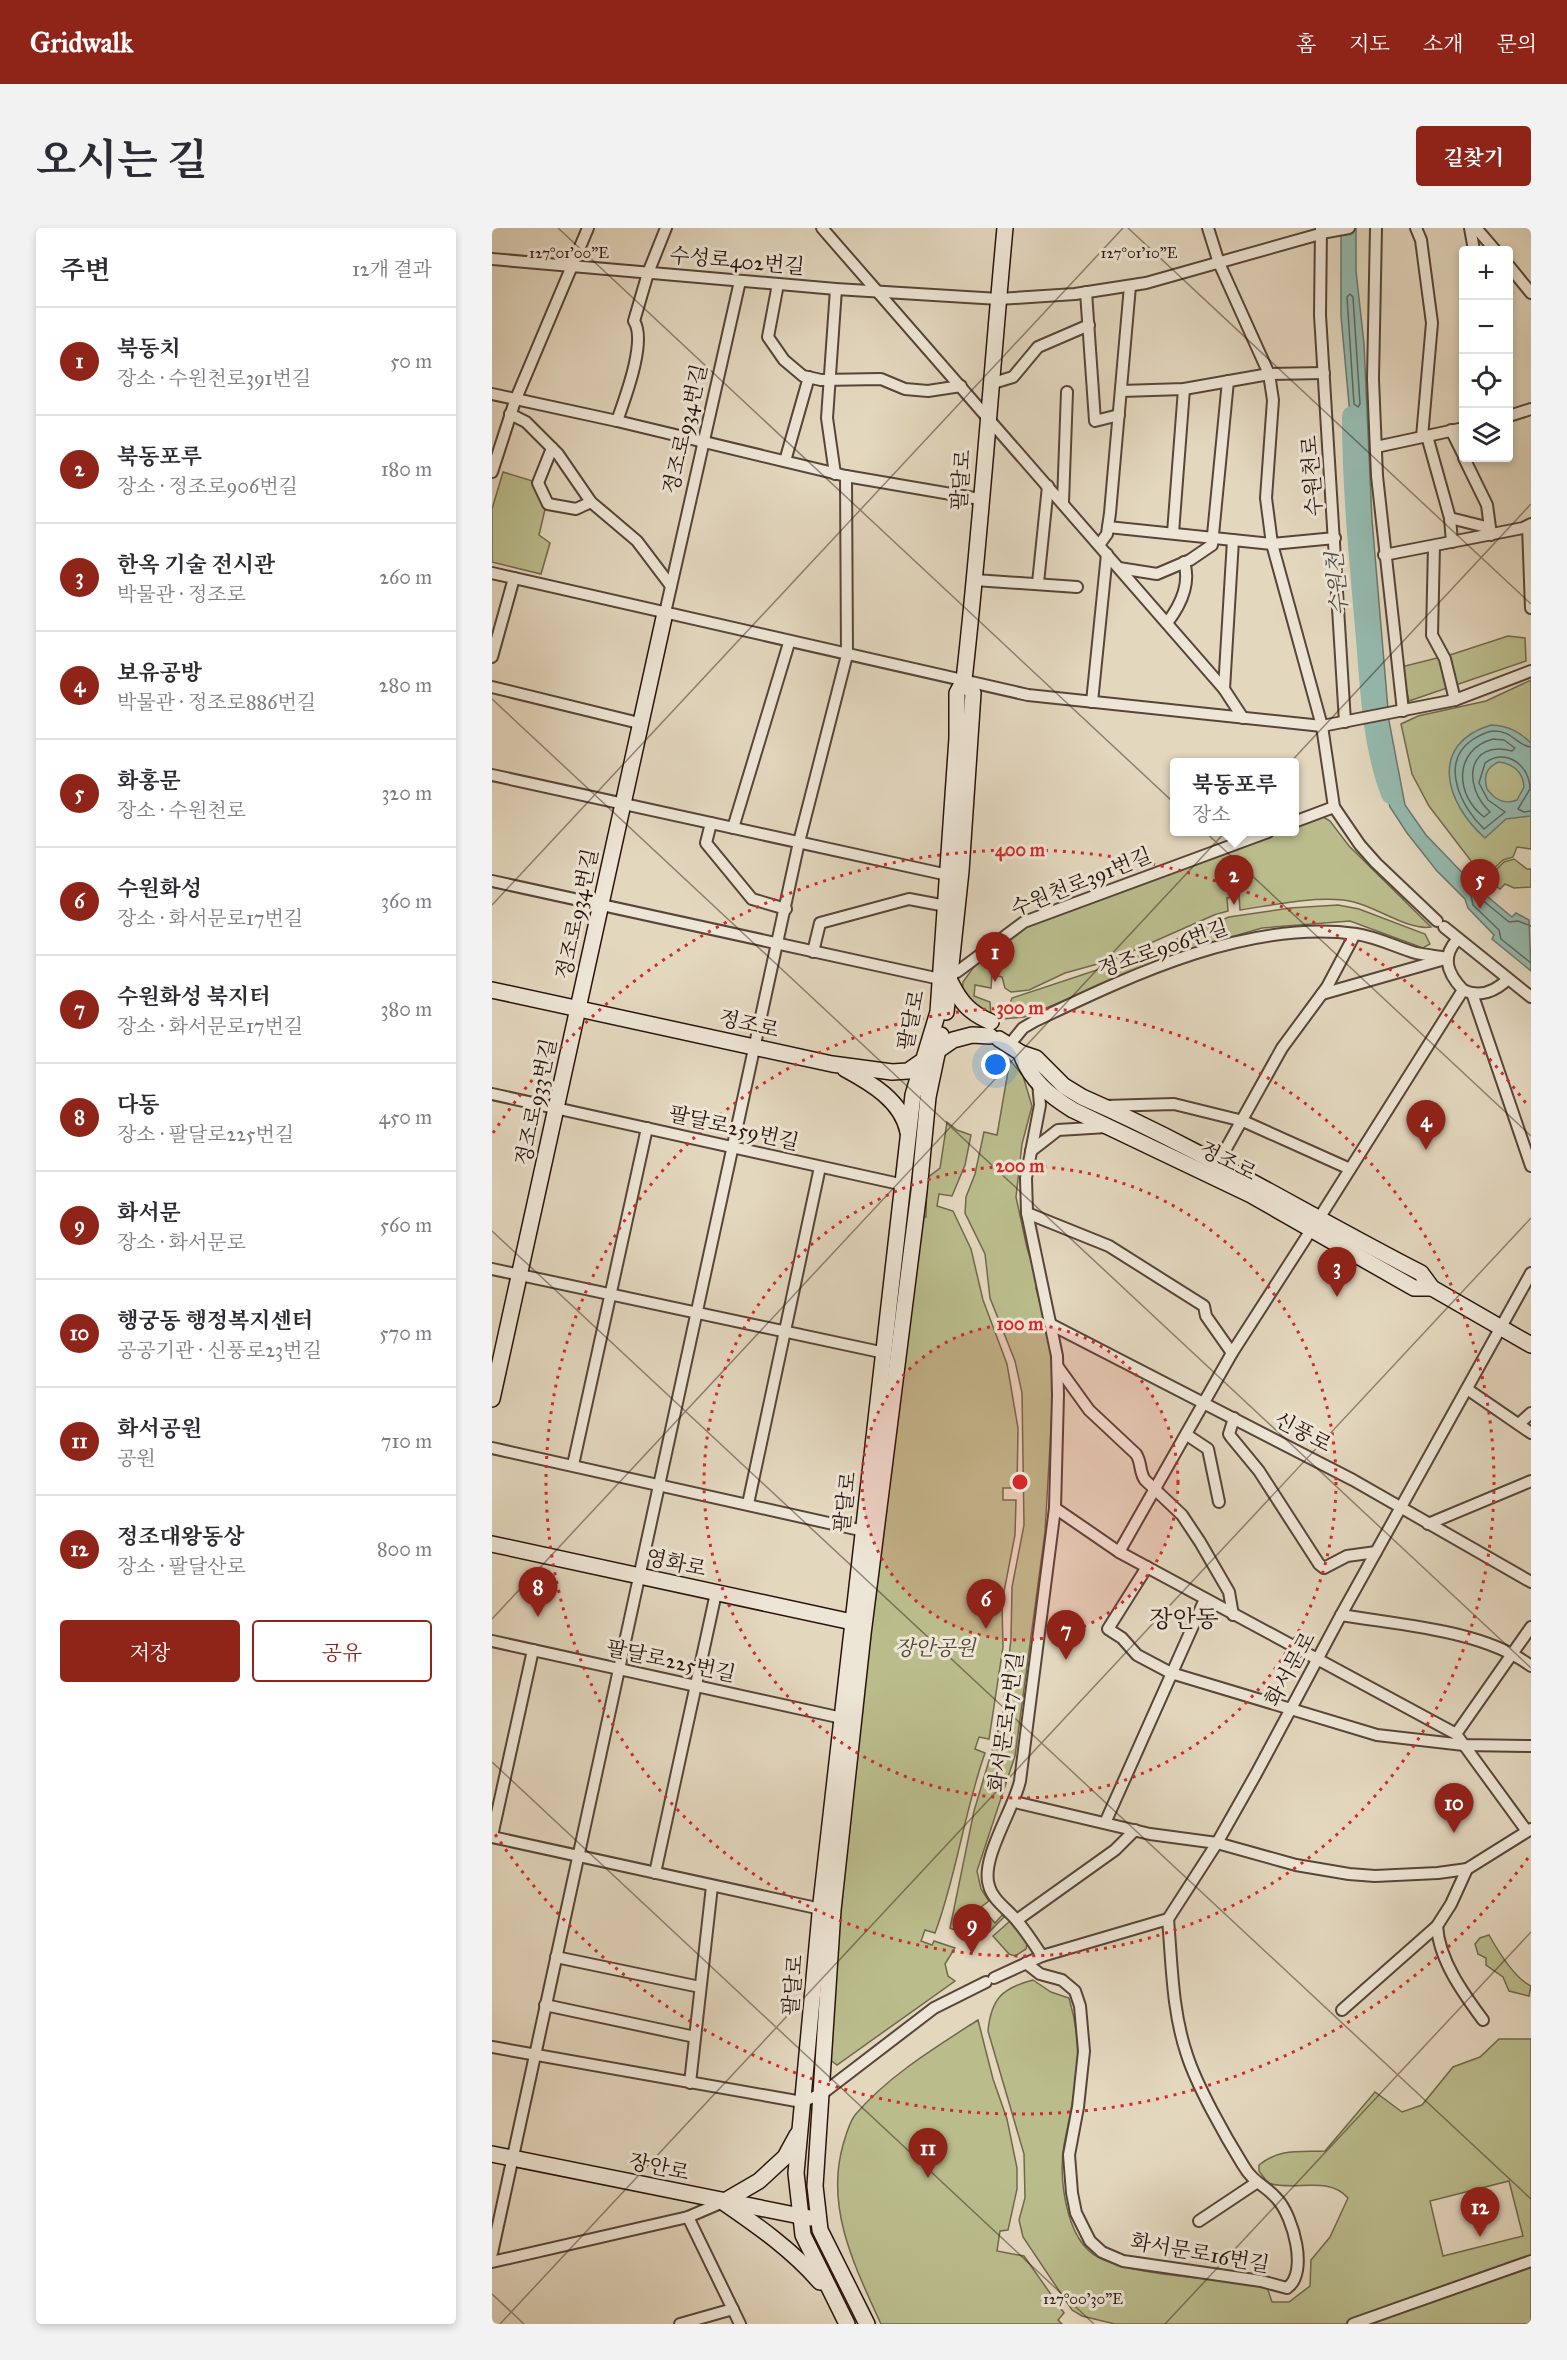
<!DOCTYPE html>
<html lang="ko">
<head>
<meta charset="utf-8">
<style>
  body { margin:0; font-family:"IM FELL Great Primer","Noto Serif KR",serif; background:#f2f2f3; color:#2b2b33 }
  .controls { position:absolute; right:18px; top:18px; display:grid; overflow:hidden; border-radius:6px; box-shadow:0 3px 9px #0003 }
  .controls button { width:54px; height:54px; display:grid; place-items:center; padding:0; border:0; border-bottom:2px solid #e1e1e2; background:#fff; color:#2b2b33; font:30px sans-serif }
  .you { position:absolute; left:504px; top:837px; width:21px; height:21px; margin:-15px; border:4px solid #fff; border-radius:50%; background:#1a73e8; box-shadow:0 0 0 9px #1a73e833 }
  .badge { display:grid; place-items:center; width:39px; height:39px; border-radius:50%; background:#8f2418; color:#fff; font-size:20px; font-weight:700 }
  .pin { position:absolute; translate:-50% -50px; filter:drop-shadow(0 2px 3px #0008) }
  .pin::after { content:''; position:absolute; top:32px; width:21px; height:18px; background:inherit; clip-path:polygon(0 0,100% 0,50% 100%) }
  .popup { position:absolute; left:678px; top:530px; width:129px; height:78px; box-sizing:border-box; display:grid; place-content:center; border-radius:6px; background:#fff; filter:drop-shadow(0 2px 4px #0005); font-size:20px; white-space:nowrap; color:#7c7c81 }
  .popup b { font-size:22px; color:#2b2b33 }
  .popup::after { content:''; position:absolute; left:50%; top:100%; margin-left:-12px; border:12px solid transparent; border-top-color:#fff }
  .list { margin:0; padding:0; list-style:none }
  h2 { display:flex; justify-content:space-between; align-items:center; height:78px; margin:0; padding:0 24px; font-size:26px }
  h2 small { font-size:20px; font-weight:400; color:#7c7c81 }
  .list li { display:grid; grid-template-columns:39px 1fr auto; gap:18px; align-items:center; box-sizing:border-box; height:108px; padding:0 24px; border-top:2px solid #e1e1e2 }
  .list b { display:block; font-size:22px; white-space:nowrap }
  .list p { margin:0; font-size:20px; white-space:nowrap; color:#7c7c81 }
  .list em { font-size:20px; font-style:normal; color:#7c7c81 }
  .actions { display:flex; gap:12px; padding:18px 24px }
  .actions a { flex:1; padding:14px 0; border:2px solid #8f2418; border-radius:6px; text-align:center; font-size:21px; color:#8f2418 }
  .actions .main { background:#8f2418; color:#fff }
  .icon { flex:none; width:33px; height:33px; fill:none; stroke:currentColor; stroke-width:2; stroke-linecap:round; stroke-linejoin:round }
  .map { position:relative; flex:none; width:1039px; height:2096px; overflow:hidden; border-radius:6px }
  header { display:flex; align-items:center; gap:36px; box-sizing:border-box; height:84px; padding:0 30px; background:#8f2418; color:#fff }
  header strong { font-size:28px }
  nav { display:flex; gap:33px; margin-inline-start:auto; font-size:21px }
  .intro { display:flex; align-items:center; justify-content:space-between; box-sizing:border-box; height:144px; padding:0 36px }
  h1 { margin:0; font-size:42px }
  .button { padding:15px 27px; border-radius:6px; background:#8f2418; color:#fff; font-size:21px; font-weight:700 }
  main { display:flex; gap:36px; padding:0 36px }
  aside { flex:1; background:#fff; border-radius:6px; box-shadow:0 3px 9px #0003 }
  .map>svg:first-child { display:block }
  .green { fill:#babc8c; stroke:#71684c; stroke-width:1.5; fill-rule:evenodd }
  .water { fill:#95baaf; stroke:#69786e; stroke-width:1.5; fill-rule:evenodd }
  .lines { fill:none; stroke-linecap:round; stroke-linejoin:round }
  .shore { stroke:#5e675e; stroke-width:1.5 }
  .river { stroke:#95baaf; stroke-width:20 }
  .street-casing { stroke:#574539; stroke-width:14 }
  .secondary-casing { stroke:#28140d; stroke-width:18 }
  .street { stroke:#ede5d5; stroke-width:10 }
  .secondary { stroke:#ede5d5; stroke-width:15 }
  .ticks { fill:none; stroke:#28140d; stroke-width:1.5; stroke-opacity:0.45 }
  .ring { fill:none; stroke:#d62828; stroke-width:3; stroke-dasharray:3 6 }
  .labels { text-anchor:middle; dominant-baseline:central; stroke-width:6; stroke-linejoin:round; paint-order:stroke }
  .street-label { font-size:21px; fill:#28140d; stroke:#ede5d5 }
  .park-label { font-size:21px; font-style:italic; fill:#544633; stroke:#ede5d5 }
  .water-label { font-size:22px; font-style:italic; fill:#4e4e46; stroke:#ede5d5 }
  .quarter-label { font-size:24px; fill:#28140d; stroke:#ede5d5 }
  .ticks-label { font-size:15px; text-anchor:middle; fill:#28140d; stroke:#ede5d5; stroke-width:6; stroke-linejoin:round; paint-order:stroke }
  .centre { fill:#d62828; stroke:#ede5d5; stroke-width:3 }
  .ring-label { font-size:18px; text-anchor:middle; font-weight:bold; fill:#d62828; stroke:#ede5d5; stroke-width:6; stroke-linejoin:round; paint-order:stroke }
</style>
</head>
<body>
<header>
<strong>Gridwalk</strong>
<nav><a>홈</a><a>지도</a><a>소개</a><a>문의</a></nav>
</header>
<div class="intro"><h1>오시는 길</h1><a class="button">길찾기</a></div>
<main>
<aside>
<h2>주변<small>12개 결과</small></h2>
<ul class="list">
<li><span class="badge">1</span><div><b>북동치</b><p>장소 · 수원천로391번길</p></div><em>50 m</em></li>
<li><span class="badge">2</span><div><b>북동포루</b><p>장소 · 정조로906번길</p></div><em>180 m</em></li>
<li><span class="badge">3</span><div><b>한옥 기술 전시관</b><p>박물관 · 정조로</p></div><em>260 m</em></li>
<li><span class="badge">4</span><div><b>보유공방</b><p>박물관 · 정조로886번길</p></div><em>280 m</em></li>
<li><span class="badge">5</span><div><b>화홍문</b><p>장소 · 수원천로</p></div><em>320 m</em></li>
<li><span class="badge">6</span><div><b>수원화성</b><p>장소 · 화서문로17번길</p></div><em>360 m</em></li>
<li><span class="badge">7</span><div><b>수원화성 북지터</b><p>장소 · 화서문로17번길</p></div><em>380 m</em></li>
<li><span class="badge">8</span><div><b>다동</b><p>장소 · 팔달로225번길</p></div><em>450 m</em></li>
<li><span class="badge">9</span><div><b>화서문</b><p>장소 · 화서문로</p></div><em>560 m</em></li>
<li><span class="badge">10</span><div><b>행궁동 행정복지센터</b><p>공공기관 · 신풍로23번길</p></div><em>570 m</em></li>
<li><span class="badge">11</span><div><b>화서공원</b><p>공원</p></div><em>710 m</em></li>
<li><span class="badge">12</span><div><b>정조대왕동상</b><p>장소 · 팔달산로</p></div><em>800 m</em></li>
</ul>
<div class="actions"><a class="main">저장</a><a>공유</a></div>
</aside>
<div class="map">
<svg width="1039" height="2096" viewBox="0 0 1039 2096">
  <rect width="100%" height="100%" fill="#e3d7be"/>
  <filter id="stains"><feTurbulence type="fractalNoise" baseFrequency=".00333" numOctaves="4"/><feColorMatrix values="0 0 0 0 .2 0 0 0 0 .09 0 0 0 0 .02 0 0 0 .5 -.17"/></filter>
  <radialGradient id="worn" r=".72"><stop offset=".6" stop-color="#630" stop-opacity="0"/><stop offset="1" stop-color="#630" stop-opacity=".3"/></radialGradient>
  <g class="green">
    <polygon points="11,244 44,254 54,277 47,307 58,315 49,346 0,334 0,281"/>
    <polygon points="1016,408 1033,410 1034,433 917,473 909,439 961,426"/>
    <polygon points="1039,452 1039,621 1025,619 1021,629 1011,632 992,650 937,578 920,546 909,496 926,488 994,473"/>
    <path d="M830,588L838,593L857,618L939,699C914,703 881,675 851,672C817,669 782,677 748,682L747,668L735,670L736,683L722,687L620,732L573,745L537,762L519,764L513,760L510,749L500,747L499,760L483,757L482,768L498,774L499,787L486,783L470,765L471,754L481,740L519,706L556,688L782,604H802V596Z"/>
    <polygon points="1022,631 1035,641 1039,641 1039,659 1022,660 1013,656 1008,661 995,651 1012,634"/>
    <polygon points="846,677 867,681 933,706 938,716 931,720 858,693 770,700 708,718 532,789 512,791 520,770 641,730 737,689 798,680"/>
    <polygon points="518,832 531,848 540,878 530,916 524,969 535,1020 546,1055 544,1060 559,1118 562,1148 553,1304 523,1528 485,1643 489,1661 497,1673 489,1679 503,1695 510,1687 512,1689 497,1704 477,1678 473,1690 474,1701 470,1705 458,1700 482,1583 510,1489 519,1411 520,1359 532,1297 530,1165 523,1133 498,1070 493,1026 473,985 474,969 483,946 492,904 505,907"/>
    <path d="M455,894L465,902L479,907L473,937L460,968L447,966L445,978L461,983L479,1021L491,1072L515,1136L526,1200L525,1260H511V1272H524L523,1307L510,1374L511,1419L497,1511L487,1509L483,1521L493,1525C472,1584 465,1646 443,1705L433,1702L429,1713L440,1717L442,1713L463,1720L453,1736L456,1748L463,1753L345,1837L337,1831L345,1682L426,989H434L435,950L448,940Z"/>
    <polygon points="518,1693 535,1715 534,1721 523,1728 517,1726 501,1708"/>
    <path d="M997,1707C1006,1723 1022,1750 1039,1758L1037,1768L1017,1763L1011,1749L994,1737V1730L986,1726L983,1716L988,1710Z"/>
    <path d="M541,1752L559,1764L577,1770C594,1827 583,1861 572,1917C566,1949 574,2013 606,2029C642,2048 724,2051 767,2056L775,2059L780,2074H797L818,2058L819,2032L838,2009L856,1970C836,1947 802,1964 776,1955L767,1943V1937C788,1920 807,1924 833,1923L883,1864L910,1884L930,1877L961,1839L988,1829L1007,1811H1039V2096H623L590,2088L580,2082L531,2009L527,1992L533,1970L532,1926L496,1803C499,1771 510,1760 541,1752ZM1017,1953L1031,2008L951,2028L938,1973Z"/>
    <path d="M486,1792L501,1851L515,1891L525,1940V1961L516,2002L508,2003L505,2023L532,2028L572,2085L566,2092L570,2096H389C363,2039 333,1980 351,1917C354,1907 357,1895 363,1887C396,1848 444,1819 486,1792Z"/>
  </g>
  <g class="water">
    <polygon points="849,0 864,0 864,43 872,116 880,292 897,493 913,577 934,607 984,659 1020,689 1024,685 1037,692 1039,743 1000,711 1002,707 976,680 973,671 945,643 915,605 898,579 891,550 849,88"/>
    <path d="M999,497C1017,498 1026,503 1039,515V588L1014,591L993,610C953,575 936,516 999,497ZM1007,534C1021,536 1031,544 1032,559L1025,572C1012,577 1003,572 995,561C991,548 994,539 1007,534Z"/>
  </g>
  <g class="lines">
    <g class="shore">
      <polygon points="858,66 861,69 868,176 866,179 862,176 855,69"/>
      <path d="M1001,511L1012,512L1023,520L1020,523C975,511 970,558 998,584L992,589C963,567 961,522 1001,511Z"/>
      <path d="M1039,519C1025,518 1020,502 1001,503C994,504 986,508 980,512C947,535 969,579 992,601L1013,584L996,572L987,555L993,535C1013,519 1038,537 1038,561L1026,581L1032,584L1039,583"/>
      <polyline points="1039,698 1026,693 1017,694 983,666 979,667 981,677 1007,702 1009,711 1039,735"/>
    </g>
    <path class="river" d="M860,188C860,259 867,329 873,399C878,455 879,514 899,566"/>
    <defs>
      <g id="street">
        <polyline points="330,0 732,461 751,490"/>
        <polyline points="716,0 727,35 777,146 781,172 774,270 780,316 830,498 842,579 868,617 884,635 945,693"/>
        <polyline points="829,0 828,87 853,494"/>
        <polyline points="884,0 881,151 885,248 911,483"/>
        <polyline points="924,0 929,12 940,95 930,209"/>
        <polyline points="978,0 982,22"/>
        <polyline points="984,0 1003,22"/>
        <polyline points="0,31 344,61 507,71 583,66 654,55 835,4 857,0"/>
        <polyline points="1017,38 1039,65"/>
        <polyline points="286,56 276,109 292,132 311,148 329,152 389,151 413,161 436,163 469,158"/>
        <polyline points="594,64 603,193 627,187"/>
        <polyline points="498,156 521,149 546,119 597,97"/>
        <polyline points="629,163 692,161 777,146 832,145"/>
        <polyline points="0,166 125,193 354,248 488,271"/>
        <polyline points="18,186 34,194 66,226 99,274 145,313 179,358"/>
        <polyline points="1017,188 1039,181"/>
        <path d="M125,193C133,170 155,113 142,93L156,45L174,0"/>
        <polyline points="959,202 972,228"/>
        <polyline points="935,208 958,290 960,314"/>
        <polyline points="884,219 972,200"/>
        <polyline points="60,220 46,255 56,276 84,281 99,274"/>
        <polyline points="972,230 995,277 999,307"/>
        <polyline points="293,233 317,149"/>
        <polyline points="0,244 23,173 96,0"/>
        <polyline points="343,246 335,190 344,61"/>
        <polyline points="571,274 575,164"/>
        <polyline points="958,290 998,300"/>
        <polyline points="1036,298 1039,380"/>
        <polyline points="616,299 780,316 843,310"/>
        <polyline points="681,305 692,161"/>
        <polyline points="607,317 615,306 618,285 638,58"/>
        <polyline points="942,318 940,407 953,431 963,472"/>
        <polyline points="892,327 1031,300 1039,296"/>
        <polyline points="627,340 665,346 698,332 720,317 736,153"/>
        <polyline points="0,345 536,467 830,498 963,472 1039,443"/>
        <polyline points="483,352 585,359"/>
        <polyline points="546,355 556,258"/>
        <polyline points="173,385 248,53"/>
        <path d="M675,395C688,378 699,356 692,334"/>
        <polyline points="0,429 22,350"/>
        <polyline points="0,459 147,495"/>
        <polyline points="732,461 741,312"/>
        <polyline points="600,474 615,326"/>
        <polyline points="0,547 456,647"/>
        <polyline points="802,594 842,579"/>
        <polyline points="219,595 214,615 260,671 294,681"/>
        <polyline points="241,600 297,415"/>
        <polyline points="0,653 448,751"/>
        <polyline points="952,699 1039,769"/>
        <path d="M966,711C948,729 956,746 971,762C988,770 1004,763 1016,751"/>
        <polyline points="321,724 328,695 417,671 454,678"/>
        <polyline points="460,744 465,744 532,694 776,604"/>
        <polyline points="980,765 1039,938"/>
        <polyline points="830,766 953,731"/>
        <path d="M518,816L531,800L543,793C638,748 755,691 864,706C885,709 904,719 924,725C934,727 945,728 956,730"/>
        <path d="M546,854L548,877L534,950L535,985L565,1128L566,1167L563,1280L528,1553C522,1581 488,1631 497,1658C501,1673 517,1682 526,1694C535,1705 542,1716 550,1728"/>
        <polyline points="0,866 412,957"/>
        <polyline points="613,878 682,876 751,893 858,941"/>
        <polyline points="539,923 566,902 615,899"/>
        <polyline points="726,935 790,820 835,759 863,706"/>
        <polyline points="535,985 617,1018 712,1078 714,1088 740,1125"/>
        <polyline points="826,992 971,762"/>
        <polyline points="0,1041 393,1125"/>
        <polyline points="560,1097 861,1252 1039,1354"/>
        <path d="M566,1139L597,1182L644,1226C650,1235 647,1244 653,1252L690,1287L708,1314L737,1364L741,1387"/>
        <polyline points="975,1161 1039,1205"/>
        <polyline points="742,1190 737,1206 739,1209 767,1243 827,1336 832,1340 855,1328 884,1324"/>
        <polyline points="1028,1195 1039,1185"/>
        <polyline points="695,1207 716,1221 727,1274"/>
        <polyline points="0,1220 377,1304"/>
        <polyline points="81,1237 155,900"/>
        <polyline points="256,1276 328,939"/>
        <polyline points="563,1280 627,1324 964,1506 1034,1602"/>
        <polyline points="936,1296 1039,1253"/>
        <polyline points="627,1324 740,1125 819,1002"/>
        <polyline points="655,1339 616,1401 630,1410 645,1427 679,1445 885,1507 972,1517 1039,1518"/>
        <path d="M849,1387C908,1397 991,1402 1039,1438"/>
        <polyline points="0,1413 350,1490"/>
        <polyline points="964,1506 1039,1399"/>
        <polyline points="523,1574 658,1606 725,1615 804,1637 857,1646 883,1648 946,1645 975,1641"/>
        <polyline points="613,1595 713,1371"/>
        <polyline points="0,1608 41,1422"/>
        <polyline points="0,1609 329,1681"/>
        <polyline points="163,1645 224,1365"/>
        <polyline points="525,1692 623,1622 643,1602"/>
        <path d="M945,1698C947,1732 971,1765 991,1792"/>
        <polyline points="64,1729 208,1759"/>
        <path d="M534,1735L548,1746L570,1752L583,1763L588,1778L592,1823L586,1879L577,1927L580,1965L584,1985L598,2013L610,2024L631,2033L769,2053L795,2060C817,2045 801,1989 786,1972C774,1957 762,1956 751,1937C733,1908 705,1858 695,1827C680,1783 680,1737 676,1691"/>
        <polyline points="502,1750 550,1728 676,1691 725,1615 764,1546 849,1387 1039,1045"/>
        <polyline points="53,1777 203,1809"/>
        <polyline points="850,1782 945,1698 959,1676 975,1641 1039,1601"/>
        <polyline points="0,1819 310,1874 331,1865 442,1780 494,1754"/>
        <polyline points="198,1855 220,1658"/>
        <polyline points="196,1989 248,2096"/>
        <polyline points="707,1993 764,1955"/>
        <polyline points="0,2025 307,614 355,427 354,248"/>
        <polyline points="0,2034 196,1989 231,1974"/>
        <polyline points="188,2096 241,2081"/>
        <polyline points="861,2096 1039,2033"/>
      </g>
      <g id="secondary">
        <path d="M459,755C469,775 478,785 499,794"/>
        <polyline points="0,762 340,836 400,844 416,843 461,812 480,807 498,808"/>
        <polyline points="454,784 469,643 481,465 472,452"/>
        <path d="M507,811L529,825L544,830L572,858L590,869C707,920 816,987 929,1045L940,1060L1039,1117"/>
        <path d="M529,825C537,851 558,868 581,882L759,967L922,1060H940"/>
        <path d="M353,841C379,855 410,873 416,904"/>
        <polyline points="0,1171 173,385"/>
        <polyline points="0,1316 360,1394"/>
        <path d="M305,1907L293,1929L267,1953L231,1974C266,1998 300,2022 328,2054"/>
        <polyline points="0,1926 318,1990"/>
        <path d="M355,2096L311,2007L304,1945L329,1675L421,867L446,784L465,510V465L472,452C489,301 499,150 513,0"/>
        <polyline points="375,2096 328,2002 323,1958 341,1682 371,1406 427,963 436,869 449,807"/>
      </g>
    </defs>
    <use href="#street" class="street-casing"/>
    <use href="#secondary" class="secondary-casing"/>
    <use href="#street" class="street"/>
    <use href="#secondary" class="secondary"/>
  </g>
  <path class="ticks" d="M66,0L1039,908M636,0L1039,376M0,471L1039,1440M0,677L631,0M0,1003L1039,1971M0,1391L1039,276M0,1534L602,2096M0,2066L32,2096M8,2096L1039,990M673,2096L1039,1704"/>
  <circle cx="528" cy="1254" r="158" fill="#d62828" fill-opacity=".12"/>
  <g class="ring">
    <circle cx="528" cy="1254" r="158"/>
    <circle cx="528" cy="1254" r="316"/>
    <circle cx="528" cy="1254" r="474"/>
    <path d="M1036 1630A632 632 0 0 1 1 1603M1 905A632 632 0 0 1 1036 878"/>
  </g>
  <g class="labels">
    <g class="street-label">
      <text transform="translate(245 33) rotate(5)">수성로402번길</text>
      <text transform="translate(193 201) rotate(-77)">정조로934번길</text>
      <text transform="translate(820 248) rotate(-94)">수원천로</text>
      <text transform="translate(469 252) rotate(-86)">팔달로</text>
      <text transform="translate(589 654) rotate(-22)">수원천로391번길</text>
      <text transform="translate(85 686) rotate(-78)">정조로934번길</text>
      <text transform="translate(671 720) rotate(-19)">정조로906번길</text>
      <text transform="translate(419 792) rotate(-78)">팔달로</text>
      <text transform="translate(257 796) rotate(13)">정조로</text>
      <text transform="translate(44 874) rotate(-78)">정조로933번길</text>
      <text transform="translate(242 900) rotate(13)">팔달로259번길</text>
      <text transform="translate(736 933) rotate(27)">정조로</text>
      <text transform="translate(811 1204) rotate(28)">신풍로</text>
      <text transform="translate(353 1274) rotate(-83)">팔달로</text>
      <text transform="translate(184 1335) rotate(12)">영화로</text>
      <text transform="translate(179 1433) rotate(12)">팔달로225번길</text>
      <text transform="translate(798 1441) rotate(-61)">화서문로</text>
      <text transform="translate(514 1494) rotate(-82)">화서문로17번길</text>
      <text transform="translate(301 1757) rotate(-85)">팔달로</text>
      <text transform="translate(167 1939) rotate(12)">장안로</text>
      <text transform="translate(708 2025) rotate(10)">화서문로16번길</text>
    </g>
    <g class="park-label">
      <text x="443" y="1420">장안공원</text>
    </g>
    <g class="water-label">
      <text transform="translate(845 356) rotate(-95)">수원천</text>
    </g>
    <g class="quarter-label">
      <text x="692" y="1391">장안동</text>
    </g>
  </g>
  <g class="ticks-label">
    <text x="77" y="30">127°01'00"E</text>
    <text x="647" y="30">127°01'10"E</text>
    <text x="591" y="2076">127°00'30"E</text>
  </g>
  <circle cx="528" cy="1254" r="9" class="centre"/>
  <g class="ring-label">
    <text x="528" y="628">400 m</text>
    <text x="528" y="786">300 m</text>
    <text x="528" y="944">200 m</text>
    <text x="528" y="1102">100 m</text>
  </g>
  <rect width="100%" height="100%" filter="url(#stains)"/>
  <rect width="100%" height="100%" fill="url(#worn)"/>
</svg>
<div class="controls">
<button>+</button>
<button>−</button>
<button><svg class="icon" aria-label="locate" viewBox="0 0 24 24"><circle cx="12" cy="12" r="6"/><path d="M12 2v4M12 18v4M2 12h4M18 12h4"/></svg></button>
<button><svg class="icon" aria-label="layers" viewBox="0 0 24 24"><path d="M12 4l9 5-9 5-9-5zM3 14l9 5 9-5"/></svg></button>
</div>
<div class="you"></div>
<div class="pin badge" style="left:503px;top:754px">1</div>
<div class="pin badge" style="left:742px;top:677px">2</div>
<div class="popup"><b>북동포루</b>장소</div>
<div class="pin badge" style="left:845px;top:1069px">3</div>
<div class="pin badge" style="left:934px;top:922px">4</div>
<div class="pin badge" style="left:988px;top:681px">5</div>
<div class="pin badge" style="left:494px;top:1401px">6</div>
<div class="pin badge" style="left:574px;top:1432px">7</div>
<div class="pin badge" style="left:46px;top:1389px">8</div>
<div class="pin badge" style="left:480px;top:1726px">9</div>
<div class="pin badge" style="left:962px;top:1605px">10</div>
<div class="pin badge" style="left:436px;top:1950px">11</div>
<div class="pin badge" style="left:988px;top:2009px">12</div>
</div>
</main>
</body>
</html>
